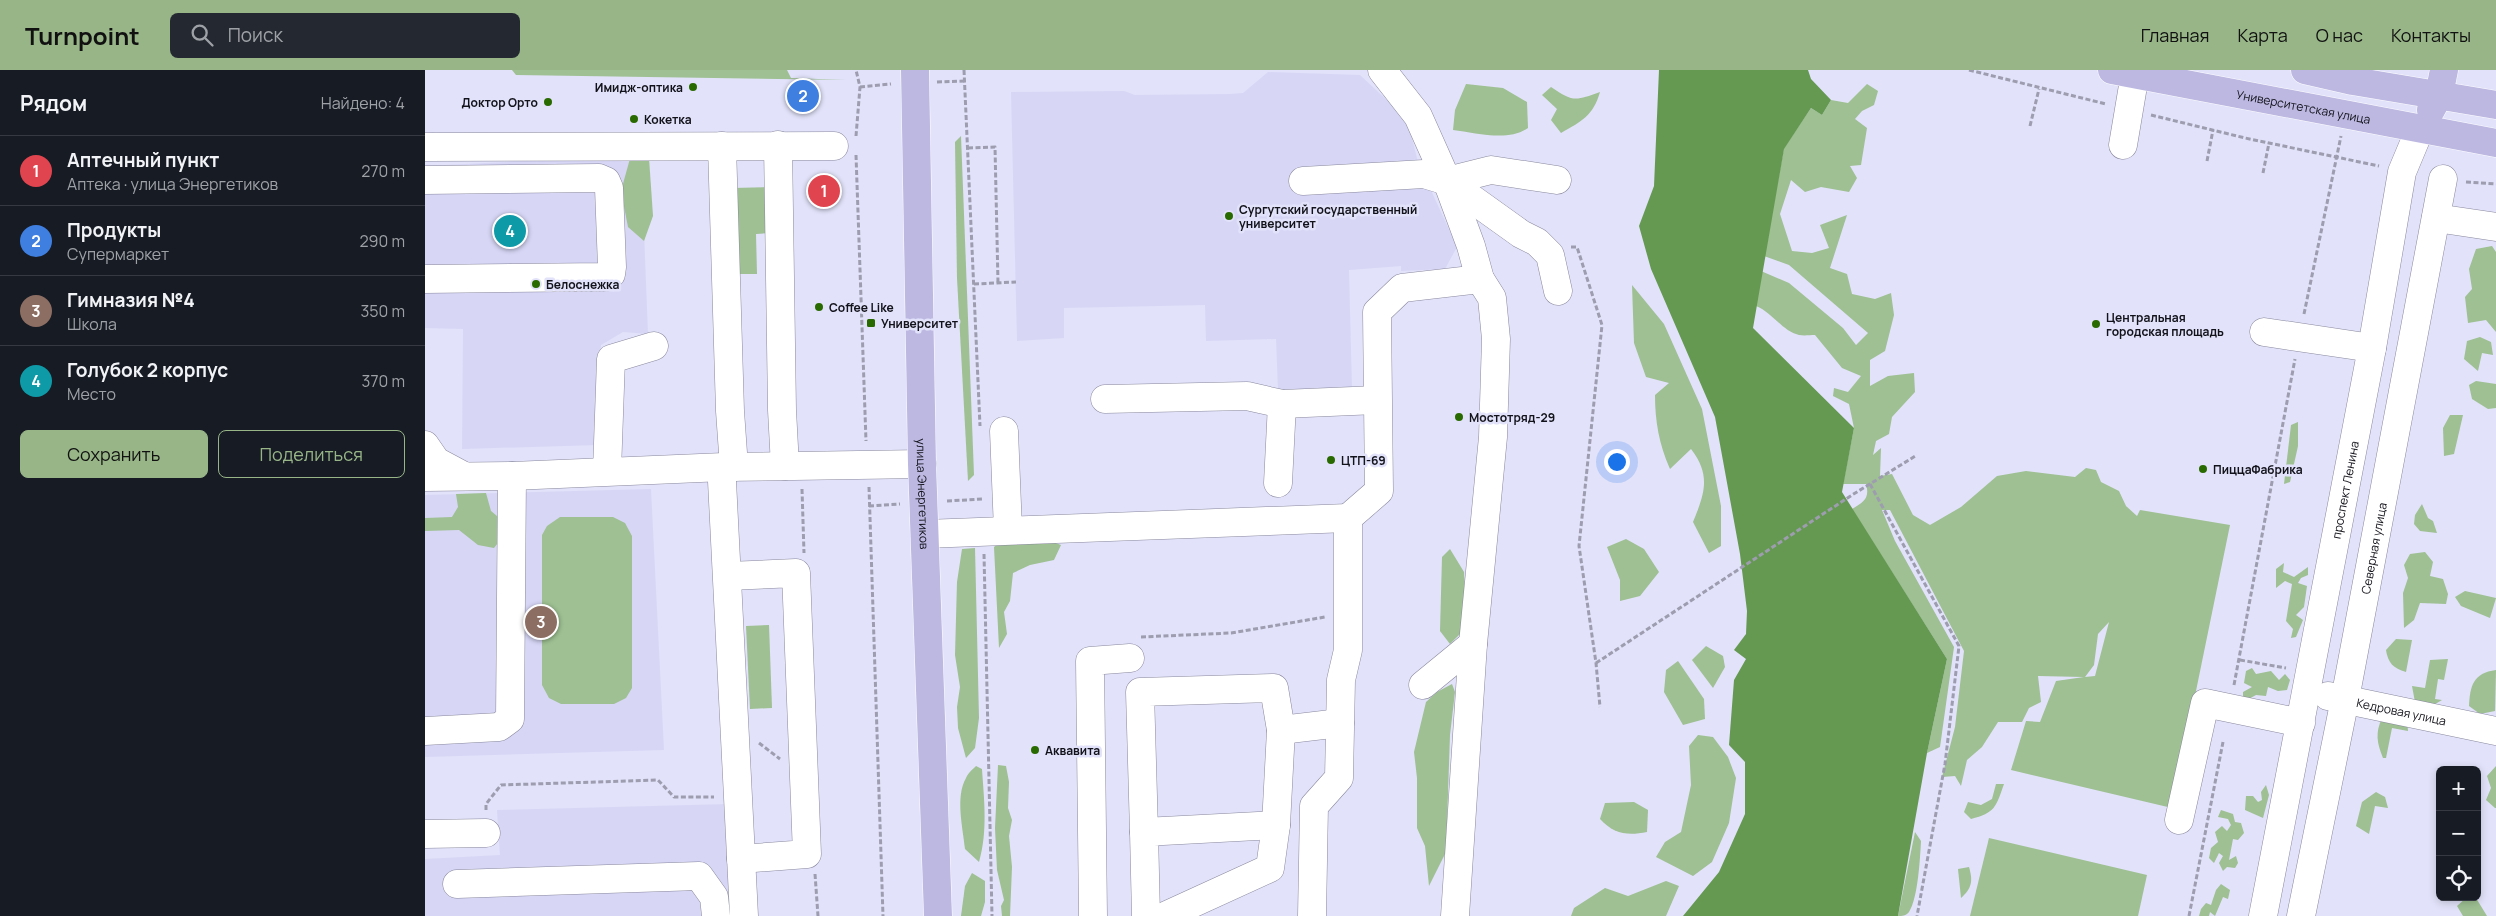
<!DOCTYPE html>
<html lang="ru">
<head>
<meta charset="utf-8">
<style>
  body { margin:0; font-family:Manrope,sans-serif; background:#242831; color:#f1f3f6 }
  .controls { position:absolute; right:15px; bottom:15px; display:grid; overflow:hidden; border-radius:8px; box-shadow:0 2px 8px #0003 }
  .controls button { width:45px; height:45px; display:grid; place-items:center; padding:0; border:0; border-bottom:1px solid #363941; background:#171b24; color:#f1f3f6; font:25px sans-serif }
  .you { position:absolute; left:1191px; top:391px; width:18px; height:18px; margin:-12px; border:4px solid #fff; border-radius:50%; background:#1a73e8; box-shadow:0 0 0 8px #1a73e833 }
  .badge { display:grid; place-items:center; width:32px; height:32px; border-radius:50%; background:#97b587; color:#fff; font-size:16px; font-weight:700 }
  .pin { position:absolute; translate:-50% -50%; border:2px solid #fff; box-shadow:0 1px 5px #0006 }
  .list { margin:0; padding:0; list-style:none }
  h2 { display:flex; justify-content:space-between; align-items:center; height:65px; margin:0; padding:0 20px; font-size:21px }
  h2 small { font-size:16px; font-weight:400; color:#9ea1a6 }
  .list li { display:grid; grid-template-columns:32px 1fr auto; gap:15px; align-items:center; box-sizing:border-box; height:70px; padding:0 20px; border-top:1px solid #363941 }
  .list b { display:block; font-size:19px; white-space:nowrap }
  .list p { margin:0; font-size:16px; white-space:nowrap; color:#9ea1a6 }
  .list em { font-size:16px; font-style:normal; color:#9ea1a6 }
  .actions { display:flex; gap:10px; padding:15px 20px }
  .actions a { flex:1; padding:11px 0; border:1px solid #97b587; border-radius:8px; text-align:center; font-size:18px; color:#97b587 }
  .actions .main { background:#97b587; color:#111 }
  .icon { flex:none; width:28px; height:28px; fill:none; stroke:currentColor; stroke-width:2; stroke-linecap:round; stroke-linejoin:round }
  .map { position:relative; flex:none; width:2071px; height:846px; overflow:hidden }
  header { display:flex; align-items:center; gap:30px; box-sizing:border-box; height:70px; padding:0 25px; background:#97b587; color:#111 }
  header strong { font-size:24px }
  nav { display:flex; gap:28px; margin-inline-start:auto; font-size:18px }
  .search { width:350px; height:45px; background:#242831; display:flex; align-items:center; gap:12px; box-sizing:border-box; padding:0 18px; border-radius:8px; color:#9ea1a6; font-size:19px }
  main { display:flex }
  aside { flex:1; background:#171b24 }
  .map>svg:first-child { display:block }
  .built { fill:#d7d6f5 }
  .green { fill:#9ec092; fill-rule:evenodd }
  .water { fill:#659952 }
  .lines { fill:none; stroke-linecap:round; stroke-linejoin:round }
  .minor-casing { stroke:#89889e; stroke-width:29 }
  .major-casing { stroke:#fff; stroke-width:29 }
  .path { stroke:#9d9daf; stroke-width:3; stroke-dasharray:5 2.5; stroke-linecap:butt }
  .minor { stroke:#fff; stroke-width:28 }
  .major { stroke:#bcb8e1; stroke-width:28 }
  .poi-dot { fill:#296a00; stroke:#e2e2fa; stroke-width:2 }
  .labels { text-anchor:middle; dominant-baseline:central; stroke-width:5; stroke-linejoin:round; paint-order:stroke }
  .poi-label { font-size:12px; font-weight:bold; fill:#12121a; stroke:#e2e2fa; text-anchor:start }
  .street-label { font-size:12px; fill:#12121a; stroke:#e2e2fa }
</style>
</head>
<body>
<header>
<strong>Turnpoint</strong>
<div class="search"><svg class="icon" aria-label="search" viewBox="0 0 24 24"><circle cx="10" cy="10" r="6"/><path d="M15 15l6 6"/></svg>Поиск</div>
<nav><a>Главная</a><a>Карта</a><a>О нас</a><a>Контакты</a></nav>
</header>
<main>
<aside>
<h2>Рядом<small>Найдено: 4</small></h2>
<ul class="list">
<li><span class="badge" style="background:#e0444e">1</span><div><b>Аптечный пункт</b><p>Аптека · улица Энергетиков</p></div><em>270 m</em></li>
<li><span class="badge" style="background:#3f7fe0">2</span><div><b>Продукты</b><p>Супермаркет</p></div><em>290 m</em></li>
<li><span class="badge" style="background:#8d6e63">3</span><div><b>Гимназия №4</b><p>Школа</p></div><em>350 m</em></li>
<li><span class="badge" style="background:#0f9aa8">4</span><div><b>Голубок 2 корпус</b><p>Место</p></div><em>370 m</em></li>
</ul>
<div class="actions"><a class="main">Сохранить</a><a>Поделиться</a></div>
</aside>
<div class="map">
<svg width="2071" height="846" viewBox="0 0 2071 846">
  <rect width="100%" height="100%" fill="#e2e2fa"/>
  <g class="built">
    <polygon points="843,2 935,5 982,49 993,92 1032,177 1020,199 976,201 976,196 924,200 927,319 853,320 851,269 781,271 780,235 639,238 639,268 592,271 586,22 699,21 710,25 805,24 818,23"/>
    <polygon points="216,85 223,264 198,262 176,275 172,375 37,379 38,259 0,258 0,96"/>
    <polygon points="226,419 239,680 0,687 0,425"/>
    <polygon points="304,734 307,846 0,846 0,789 75,785 72,740"/>
  </g>
  <g class="green">
    <polygon points="87,0 362,0 366,8 421,10 91,5"/>
    <path d="M1041,14L1078,18L1102,32L1103,58C1084,72 1051,63 1028,60L1030,40Z"/>
    <path d="M1442,14L1453,21L1449,35L1437,41L1430,49L1442,58L1436,95L1425,96L1432,108L1424,122L1396,117L1380,122L1366,110L1355,144L1367,181L1387,183L1404,178L1395,155L1422,145L1405,198L1422,204L1427,224L1450,229L1466,223L1469,245L1460,281L1445,290V316L1463,306L1489,303L1490,322L1467,347L1464,364L1451,371L1448,385L1456,378L1455,406L1467,404L1488,445L1505,455L1536,437L1572,406L1601,401L1650,407L1661,398L1671,400L1676,412L1694,421L1701,436L1712,446L1715,440L1805,455L1747,738L1586,700L1601,651L1615,652L1631,611L1659,607L1613,606L1616,632L1604,638L1597,652H1573L1557,677L1542,690L1536,716L1530,706L1517,707L1530,657L1539,581L1465,440H1457L1470,471L1529,577L1515,677L1502,683L1522,589L1427,439C1439,432 1445,428 1441,414H1418L1429,358L1424,334L1408,326L1409,318L1423,322L1436,306L1417,298L1390,265C1385,265 1379,266 1374,265C1357,261 1347,242 1331,236L1336,201L1364,213L1418,258L1431,275L1443,263L1364,195L1339,186L1359,78L1386,38L1397,45L1406,30L1423,33ZM1684,552L1670,606L1660,607L1669,595L1673,564Z"/>
    <path d="M1126,17C1148,32 1150,31 1175,22C1168,46 1157,51 1136,63L1126,50L1132,39L1117,25Z"/>
    <polygon points="536,66 549,405 543,411 532,208 530,72"/>
    <polygon points="206,85 224,88 228,146 219,171 203,157 196,121"/>
    <polygon points="346,117 346,163 331,164 332,204 308,204 307,118"/>
    <polygon points="2067,176 2071,182 2071,262 2061,250 2043,253 2040,227 2047,219 2044,199 2051,179"/>
    <path d="M1207,215L1239,254L1277,339L1296,436V476L1284,483L1268,452C1280,423 1286,405 1266,379L1245,399C1234,374 1230,351 1230,325L1244,313L1221,307L1209,273Z"/>
    <polygon points="2055,267 2066,272 2068,285 2057,283 2053,301 2039,289 2042,271"/>
    <polygon points="2051,311 2071,314 2071,338 2063,339 2047,329 2044,315"/>
    <polygon points="2025,345 2038,345 2029,384 2019,386 2018,358"/>
    <polygon points="1873,352 1873,376 1865,412 1859,414 1866,355"/>
    <polygon points="61,423 66,441 78,451 76,469 69,478 53,475 34,460 0,461 0,448 27,447 33,437 31,424"/>
    <polygon points="1997,434 2003,448 2008,451 2012,463 1995,461 1989,454 1990,445"/>
    <polygon points="135,447 188,447 200,453 207,466 207,618 201,628 189,634 136,634 124,628 117,615 117,465 122,456"/>
    <polygon points="617,468 636,475 629,490 605,495 588,503 585,531 579,542 582,564 574,578 569,477 576,471 589,475"/>
    <polygon points="1201,469 1219,479 1234,502 1215,526 1195,531 1195,510 1182,477"/>
    <polygon points="550,478 554,648 550,678 541,688 533,658 532,637 535,617 530,585 532,512 537,479"/>
    <polygon points="1025,479 1039,502 1041,542 1035,564 1025,574 1015,561 1017,487"/>
    <polygon points="2000,482 2008,492 2005,506 2018,509 2023,524 2021,534 1995,533 1989,550 1979,558 1978,523 1983,508 1979,495 1985,484"/>
    <polygon points="1859,493 1858,502 1869,507 1883,497 1883,505 1876,508 1873,513 1882,516 1879,537 1871,545 1878,550 1871,567 1866,568 1868,559 1861,551 1867,514 1860,511 1851,518 1851,499"/>
    <polygon points="2040,521 2071,528 2065,548 2036,536 2030,527"/>
    <polygon points="344,555 347,638 325,639 321,556"/>
    <path d="M1971,569L1987,570L1981,602C1968,598 1963,593 1961,580Z"/>
    <polygon points="1281,576 1298,586 1300,597 1288,618 1267,590"/>
    <polygon points="2023,589 2019,610 2013,609 2010,629 2017,630 2005,637 1990,632 1987,616 2000,618 2005,590"/>
    <polygon points="1253,591 1279,629 1280,649 1258,655 1239,622 1241,600"/>
    <polygon points="1827,598 1831,604 1846,601 1854,610 1860,604 1865,610 1862,620 1853,621 1843,617 1841,626 1831,625 1818,632 1818,622 1827,617 1819,613 1821,601"/>
    <path d="M2071,600L2070,641L2055,644L2044,636C2045,616 2048,603 2071,600Z"/>
    <polygon points="1027,614 1030,622 1025,665 1021,782 1004,816 1000,776 992,758 992,708 989,682 1001,632 1012,622"/>
    <path d="M1957,648L1982,650L1983,661L1967,658L1961,688H1958C1952,673 1950,663 1957,648Z"/>
    <polygon points="1273,665 1288,667 1303,687 1311,708 1304,753 1287,792 1268,806 1231,787 1240,772 1256,762 1266,715 1264,676"/>
    <polygon points="573,695 581,696 584,712 583,738 587,750 584,766 587,797 585,846 577,846 576,836 579,830 572,800 570,758"/>
    <path d="M551,696L557,699C559,729 563,762 554,792L540,779C538,758 530,727 541,708C543,703 548,699 551,696Z"/>
    <polygon points="2071,696 2071,738 2070,738 2061,730 2066,718 2062,706"/>
    <path d="M1571,714H1579C1571,737 1570,743 1546,749L1539,742L1543,732L1556,735L1567,729Z"/>
    <polygon points="1841,715 1844,725 1838,748 1820,740 1821,726 1828,726 1833,732 1837,730 1836,722"/>
    <polygon points="1951,722 1960,727 1963,738 1950,736 1944,764 1931,756 1937,732"/>
    <path d="M1209,732L1223,740L1222,762C1202,766 1189,764 1175,749L1180,733Z"/>
    <polygon points="1796,740 1808,744 1810,752 1816,753 1819,763 1813,770 1808,769 1804,790 1811,786 1813,793 1810,798 1802,797 1798,801 1794,793 1798,786 1794,783 1789,793 1784,788 1786,778 1793,772 1790,762 1797,756 1802,761 1806,755 1803,749 1793,747"/>
    <path d="M1490,762L1496,771C1495,789 1493,828 1484,842C1481,846 1477,846 1473,846Z"/>
    <polygon points="1564,768 1722,805 1713,846 1545,846"/>
    <path d="M1544,797C1548,811 1547,818 1536,828L1533,799Z"/>
    <polygon points="547,803 560,811 560,832 556,846 536,846 540,816"/>
    <polygon points="1241,811 1254,816 1241,846 1146,846 1149,838 1180,818 1203,826"/>
    <polygon points="1796,814 1805,820 1803,829 1798,827 1790,846 1785,842 1784,846 1774,846 1776,839 1781,833 1786,835 1791,820"/>
    <polygon points="2041,828 2051,828 2062,846 2038,846 2032,836"/>
  </g>
  <polygon class="water" points="1234,0 1383,0 1386,9 1406,30 1397,45 1386,38 1359,79 1328,258 1429,358 1417,422 1522,589 1502,683 1473,846 1258,846 1294,802 1320,744 1320,692 1304,675 1309,610 1321,589 1309,580 1321,564 1322,541 1315,484 1290,347 1226,199 1214,156 1229,116"/>
  <g class="lines">
    <defs>
      <g id="minor">
        <polyline points="957,0 993,46 1022,111 1046,176 1055,209 1067,228 1071,269 1068,367 1048,574 1030,846"/>
        <polyline points="353,75 357,340 360,396"/>
        <polyline points="1698,75 1710,4"/>
        <polyline points="297,76 305,341 309,397"/>
        <polyline points="0,77 409,76"/>
        <polyline points="0,110 174,108 181,111 184,118 187,197 186,204 180,207 0,209"/>
        <polyline points="878,111 999,104 1022,111 1096,164 1112,172 1125,185 1133,221"/>
        <polyline points="1022,111 1066,100 1132,110"/>
        <polyline points="2011,148 2071,157"/>
        <polyline points="1839,262 1947,278"/>
        <polyline points="680,329 822,326 857,334 952,330"/>
        <polyline points="579,361 583,460"/>
        <polyline points="0,375 11,391 39,406"/>
        <polyline points="299,397 297,411 319,846"/>
        <polyline points="182,401 186,289 229,276"/>
        <polyline points="0,407 87,406 299,397 497,394"/>
        <polyline points="853,413 857,334"/>
        <polyline points="500,464 923,448"/>
        <polyline points="303,506 371,503 382,784 316,789"/>
        <polyline points="998,615 1048,574"/>
        <path id="s1" d="M1903,626L2071,661"/>
        <polyline points="856,660 915,653"/>
        <polyline points="0,661 74,657 85,649 87,406"/>
        <polyline points="1754,750 1780,633 1876,653"/>
        <polyline points="719,762 715,622 849,618 856,660 851,755 845,798 740,846"/>
        <polyline points="0,764 61,763"/>
        <polyline points="32,814 274,806 289,827 291,846"/>
        <polyline points="668,846 665,591 705,588"/>
        <polyline points="721,846 719,762 851,755"/>
        <polyline points="887,846 889,736 914,708 916,610 923,580 923,448 954,421 952,242 977,218 1055,209"/>
        <path id="s2" d="M1838,846L1947,278L1977,102L1995,59"/>
        <path id="s3" d="M1876,846L1920,629L2018,109"/>
      </g>
      <g id="major">
        <path id="s4" d="M490,0L497,394L513,846"/>
        <path id="s5" d="M1687,0L2071,73"/>
        <polyline points="1880,0 1928,11 2071,35"/>
        <polyline points="2006,40 2014,25 2019,0"/>
      </g>
    </defs>
    <use href="#minor" class="minor-casing"/>
    <use href="#major" class="major-casing"/>
    <g class="path">
      <polyline points="539,0 555,356"/>
      <polyline points="1544,0 1681,34"/>
      <polyline points="512,12 540,11"/>
      <polyline points="435,17 466,14"/>
      <polyline points="1726,45 1820,68 1954,96"/>
      <polyline points="1605,56 1614,19"/>
      <polyline points="431,66 435,17 431,0"/>
      <polyline points="543,78 570,77 573,213"/>
      <polyline points="431,85 441,371"/>
      <polyline points="1782,91 1788,60"/>
      <polyline points="1838,103 1844,73"/>
      <polyline points="2041,112 2071,114"/>
      <polyline points="1146,177 1152,177 1177,255 1154,476 1171,593 1175,637"/>
      <polyline points="549,214 591,212"/>
      <polyline points="1879,244 1916,66"/>
      <polyline points="1445,414 1534,576 1520,694 1492,846"/>
      <polyline points="444,417 458,846"/>
      <polyline points="377,419 379,483"/>
      <polyline points="522,431 558,429"/>
      <polyline points="444,436 475,434"/>
      <polyline points="559,484 567,846"/>
      <polyline points="716,567 806,563 900,547"/>
      <polyline points="1815,590 1861,598"/>
      <polyline points="1171,593 1427,425 1492,385"/>
      <polyline points="1809,615 1870,289"/>
      <polyline points="334,673 355,689"/>
      <polyline points="61,740 61,734 76,715 233,710 249,727 289,727"/>
      <polyline points="390,804 393,846"/>
      <polyline points="1764,846 1798,672"/>
    </g>
    <use href="#minor" class="minor"/>
    <use href="#major" class="major"/>
  </g>
  <g class="poi-dot">
    <circle cx="268" cy="17" r="5"/>
    <circle cx="123" cy="32" r="5"/>
    <circle cx="209" cy="49" r="5"/>
    <circle cx="804" cy="146" r="5"/>
    <circle cx="111" cy="214" r="5"/>
    <circle cx="394" cy="237" r="5"/>
    <rect x="441" y="248" width="10" height="10" rx="2.5"/>
    <circle cx="1671" cy="254" r="5"/>
    <circle cx="1034" cy="347" r="5"/>
    <circle cx="906" cy="390" r="5"/>
    <circle cx="1778" cy="399" r="5"/>
    <circle cx="610" cy="680" r="5"/>
  </g>
  <g class="labels">
    <g class="poi-label">
      <text x="258" y="17" text-anchor="end">Имидж-оптика</text>
      <text x="113" y="32" text-anchor="end">Доктор Орто</text>
      <text x="219" y="49">Кокетка</text>
      <text x="814" y="139">Сургутский государственный<tspan x="814" dy="14">университет</tspan></text>
      <text x="121" y="214">Белоснежка</text>
      <text x="404" y="237">Coffee Like</text>
      <text x="1681" y="247">Центральная<tspan x="1681" dy="14">городская площадь</tspan></text>
      <text x="456" y="253">Университет</text>
      <text x="1044" y="347">Мостотряд-29</text>
      <text x="916" y="390">ЦТП-69</text>
      <text x="1788" y="399">ПиццаФабрика</text>
      <text x="620" y="680">Аквавита</text>
    </g>
    <g class="street-label">
      <text stroke="none"><textPath href="#s5" startOffset="195">Университетская улица</textPath></text>
      <text stroke="none"><textPath href="#s2" startOffset="434">проспект Ленина</textPath></text>
      <text stroke="none"><textPath href="#s4" startOffset="424">улица Энергетиков</textPath></text>
      <text stroke="none"><textPath href="#s3" startOffset="375">Северная улица</textPath></text>
      <text stroke="none"><textPath href="#s1" startOffset="75">Кедровая улица</textPath></text>
    </g>
  </g>
</svg>
<div class="controls">
<button>+</button>
<button>−</button>
<button><svg class="icon" aria-label="locate" viewBox="0 0 24 24"><circle cx="12" cy="12" r="6"/><path d="M12 2v4M12 18v4M2 12h4M18 12h4"/></svg></button>
</div>
<div class="you"></div>
<div class="pin badge" style="left:399px;top:121px;background:#e0444e">1</div>
<div class="pin badge" style="left:378px;top:26px;background:#3f7fe0">2</div>
<div class="pin badge" style="left:116px;top:552px;background:#8d6e63">3</div>
<div class="pin badge" style="left:85px;top:161px;background:#0f9aa8">4</div>
</div>
</main>
</body>
</html>
